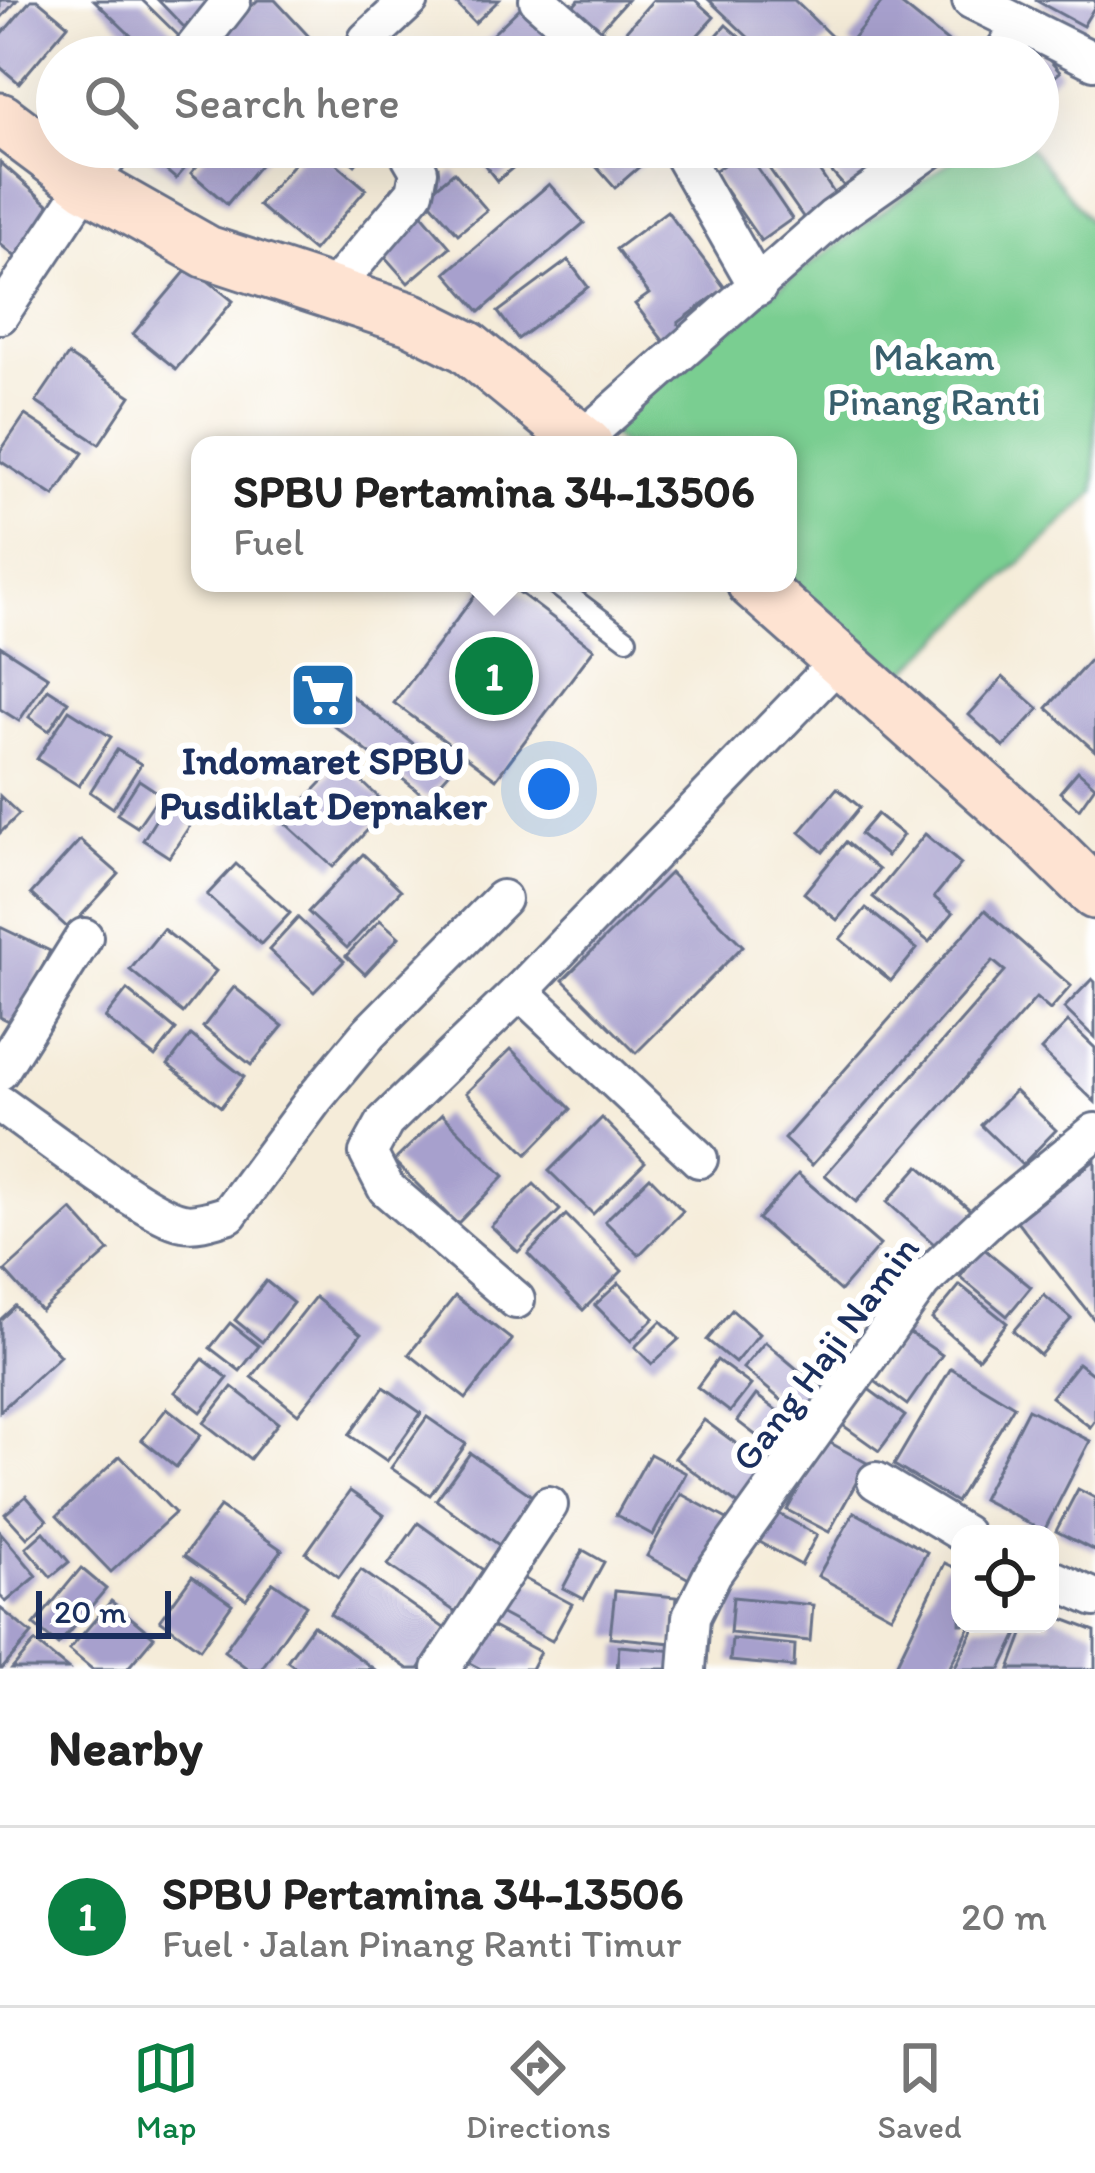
<!DOCTYPE html>
<html lang="en">
<head>
<meta charset="utf-8">
<style>
  body { margin:0; font-family:Itim,sans-serif; background:#f2f2f2; color:#222 }
  .controls { position:absolute; right:36px; bottom:36px; display:grid; overflow:hidden; border-radius:24px; box-shadow:0 12px 48px #0002 }
  .controls button { width:108px; height:108px; display:grid; place-items:center; padding:0; border:0; border-bottom:3px solid #e0e0e0; background:#fff; color:#222; font:60px sans-serif }
  .scale { position:absolute; left:36px; bottom:30px; width:135px; box-sizing:border-box; padding-left:12px; border:6px solid #1b2f5e; border-top:0; font-size:33px; line-height:42px; white-space:nowrap; color:#1b2f5e; -webkit-text-stroke:9px #fff; paint-order:stroke }
  .you { position:absolute; left:549px; top:789px; width:42px; height:42px; margin:-30px; border:9px solid #fff; border-radius:50%; background:#1a73e8; box-shadow:0 0 0 18px #1a73e833 }
  .badge { display:grid; place-items:center; width:78px; height:78px; border-radius:50%; background:#0b8043; color:#fff; font-size:39px; font-weight:700 }
  .pin { position:absolute; translate:-50% -50%; border:6px solid #fff; box-shadow:0 3px 12px #0006 }
  .popup { position:absolute; left:191px; top:436px; width:606px; height:156px; box-sizing:border-box; display:grid; place-content:center; border-radius:24px; background:#fff; filter:drop-shadow(0 3px 9px #0005); font-size:39px; white-space:nowrap; color:#767676 }
  .popup b { font-size:45px; color:#222 }
  .popup::after { content:''; position:absolute; left:50%; top:100%; margin-left:-24px; border:24px solid transparent; border-top-color:#fff }
  .list { margin:0; padding:0; list-style:none }
  h2 { display:flex; justify-content:space-between; align-items:center; height:156px; margin:0; padding:0 48px; font-size:51px }
  h2 small { font-size:39px; font-weight:400; color:#767676 }
  .list li { display:grid; grid-template-columns:78px 1fr auto; gap:36px; align-items:center; box-sizing:border-box; height:180px; padding:0 48px; border-top:3px solid #e0e0e0 }
  .list b { display:block; font-size:45px; white-space:nowrap }
  .list p { margin:0; font-size:39px; white-space:nowrap; color:#767676 }
  .list em { font-size:39px; font-style:normal; color:#767676 }
  .icon { flex:none; width:66px; height:66px; fill:none; stroke:currentColor; stroke-width:2; stroke-linecap:round; stroke-linejoin:round }
  .map { position:relative; flex:none; width:1095px; height:1669px; overflow:hidden }
  .search { position:absolute; background:#fff; box-shadow:0 12px 48px #0002; left:36px; right:36px; top:36px; height:132px; display:flex; align-items:center; gap:30px; box-sizing:border-box; padding:0 42px; border-radius:66px; color:#767676; font-size:45px }
  .sheet { height:336px; background:#fff }
  nav { display:flex; justify-content:space-around; align-items:center; box-sizing:border-box; height:168px; border-top:3px solid #e0e0e0; background:#fff; font-size:33px; color:#767676 }
  nav a { display:grid; justify-items:center; gap:6px }
  nav .on { color:#0b8043 }
  .map>svg:first-child { display:block }
  .green { fill:#7ace91; stroke:#4a7e78; stroke-width:3 }
  .building { fill:#a7a0cd }
  .lines { fill:none; stroke-linecap:round; stroke-linejoin:round }
  .lane-casing { stroke:#677189; stroke-width:24 }
  .street-casing { stroke:#677189; stroke-width:42 }
  .secondary-casing { stroke:#677189; stroke-width:57 }
  .lane { stroke:#fff; stroke-width:18 }
  .street { stroke:#fff; stroke-width:36 }
  .secondary { stroke:#fee3d2; stroke-width:51 }
  .labels { text-anchor:middle; dominant-baseline:central; stroke-width:12; stroke-linejoin:round; paint-order:stroke }
  .park-label { font-size:39px; fill:#385f6d; stroke:#fff }
  .poi-label { font-size:39px; font-weight:bold; fill:#1b2f5e; stroke:#fff }
  .street-label { font-size:39px; fill:#1b2f5e; stroke:#fff }
</style>
</head>
<body>
<div class="map">
<svg width="1095" height="1669" viewBox="0 0 1095 1669">
  <rect width="100%" height="100%" fill="#fff"/>
  <filter id="ink" filterUnits="userSpaceOnUse"><feTurbulence type="fractalNoise" baseFrequency=".00833" numOctaves="2"/><feDisplacementMap in="SourceGraphic" scale="24" xChannelSelector="R" yChannelSelector="G"/><feConvolveMatrix kernelMatrix="1 2 1 2 8 2 1 2 1" color-interpolation-filters="sRGB"/></filter>
  <filter id="wash" filterUnits="userSpaceOnUse"><feTurbulence type="fractalNoise" baseFrequency=".004" numOctaves="4" result="noise"/><feDisplacementMap in="SourceGraphic" scale="48" xChannelSelector="R" yChannelSelector="G"/><feGaussianBlur stdDeviation="2.7" result="paint"/><feColorMatrix in="noise" values="0 0 0 0 0 0 0 0 0 0 0 0 0 0 0 0 0 1.4 0 .05"/><feComposite in="paint" operator="in"/></filter>
  <g filter="url(#wash)">
    <rect width="100%" height="100%" fill="#f5ecd9"/>
    <polygon class="green" points="970,147 1030,147 1095,228 1095,492 891,686 788,583 788,445 622,445 596,422"/>
    <g id="blocks">
      <g class="building">
        <polygon points="0,0 17,0 0,19"/>
        <polygon points="31,0 38,0 68,25 19,83 0,67 0,36"/>
        <polygon points="94,0 142,0 186,43 172,57 153,57"/>
        <polygon points="158,0 213,0 184,27"/>
        <polygon points="258,0 275,0 314,42 298,57 215,57 207,49"/>
        <polygon points="453,0 499,0 475,23"/>
        <polygon points="579,0 627,0 594,37 567,13"/>
        <polygon points="653,0 695,0 714,17 678,57 652,57 624,33"/>
        <polygon points="709,0 794,0 831,36 811,57 769,57"/>
        <polygon points="884,0 896,0 967,57 866,57 849,43"/>
        <polygon points="1035,0 1095,0 1095,6 1083,26"/>
        <polygon points="522,6 548,33 523,57 469,57"/>
        <polygon points="726,25 762,57 698,57"/>
        <polygon points="552,37 571,57 531,57"/>
        <polygon points="112,41 130,57 98,57"/>
        <polygon points="1041,51 1060,72 1038,91 1038,57 1034,57"/>
        <polygon points="57,96 57,126 42,113"/>
        <polygon points="147,147 203,147 176,179 143,151"/>
        <polygon points="213,147 275,147 227,204 191,173"/>
        <polygon points="308,147 317,147 366,189 313,251 258,205"/>
        <polygon points="333,147 370,147 355,165"/>
        <polygon points="471,147 500,147 516,165 497,181"/>
        <polygon points="547,147 581,147 562,164"/>
        <polygon points="592,147 662,147 615,188 584,153"/>
        <polygon points="754,147 803,147 838,199 806,221"/>
        <polygon points="832,147 903,147 852,195 821,160"/>
        <polygon points="745,150 792,219 761,241 713,172"/>
        <polygon points="0,162 58,213 18,259 0,244"/>
        <polygon points="454,172 487,210 458,234 425,196"/>
        <polygon points="549,184 584,223 480,312 446,273"/>
        <polygon points="667,211 725,288 678,323 685,333 668,347 635,304 649,294 616,249"/>
        <polygon points="420,212 450,247 408,283 377,248"/>
        <polygon points="568,260 588,287 518,339 498,312"/>
        <polygon points="190,266 233,301 176,369 133,334"/>
        <polygon points="68,355 131,396 99,444 36,402"/>
        <polygon points="25,415 83,453 54,496 0,461 0,452"/>
        <polygon points="484,583 507,583 594,649 496,779 394,703"/>
        <polygon points="0,646 48,677 19,721 0,709"/>
        <polygon points="1095,655 1095,751 1047,708"/>
        <polygon points="317,669 450,772 427,798 297,697"/>
        <polygon points="1003,677 1039,709 1004,747 969,715"/>
        <polygon points="48,689 68,702 49,731 29,717"/>
        <polygon points="69,710 111,737 79,786 37,759"/>
        <polygon points="117,750 141,764 113,808 90,792"/>
        <polygon points="341,762 389,807 333,867 284,822"/>
        <polygon points="1078,771 1095,786 1079,809 1060,792"/>
        <polygon points="139,780 160,794 137,827 117,814"/>
        <polygon points="837,788 860,807 823,852 800,832"/>
        <polygon points="0,796 19,814 0,833"/>
        <polygon points="166,803 193,821 169,857 143,840"/>
        <polygon points="877,814 903,835 887,856 860,834"/>
        <polygon points="925,834 961,864 934,897 953,913 929,942 873,897"/>
        <polygon points="80,840 119,874 69,929 31,894"/>
        <polygon points="846,842 879,870 837,920 804,893"/>
        <polygon points="363,854 401,890 347,948 308,912"/>
        <polygon points="236,864 290,913 261,944 207,895"/>
        <polygon points="670,873 743,946 636,1053 563,980"/>
        <polygon points="866,908 917,949 891,981 840,939"/>
        <polygon points="985,910 1071,986 1050,1010 1036,998 856,1202 825,1175 1005,971 993,961 812,1165 784,1139"/>
        <polygon points="298,918 344,961 314,992 269,950"/>
        <polygon points="380,920 399,937 365,974 346,956"/>
        <polygon points="0,927 50,951 16,1025 0,1017"/>
        <polygon points="163,929 216,971 183,1013 130,970"/>
        <polygon points="1092,979 1095,982 1095,1038 1064,1008"/>
        <polygon points="234,987 283,1026 251,1065 203,1027"/>
        <polygon points="127,990 176,1030 155,1057 105,1018"/>
        <polygon points="1068,1022 1095,1048 1095,1102 1041,1050"/>
        <polygon points="191,1035 244,1077 221,1107 168,1065"/>
        <polygon points="511,1049 571,1109 527,1154 466,1093"/>
        <polygon points="1015,1091 1056,1130 1022,1165 981,1125"/>
        <polygon points="442,1114 504,1176 457,1224 394,1161"/>
        <polygon points="602,1118 645,1162 593,1214 549,1171"/>
        <polygon points="1095,1160 1095,1321 1017,1221"/>
        <polygon points="919,1166 975,1214 942,1251 887,1202"/>
        <polygon points="798,1174 880,1245 840,1291 758,1219"/>
        <polygon points="650,1177 683,1211 639,1255 605,1221"/>
        <polygon points="534,1184 560,1210 518,1252 491,1226"/>
        <polygon points="72,1210 109,1251 41,1311 5,1271"/>
        <polygon points="566,1215 622,1271 583,1310 528,1254"/>
        <polygon points="983,1248 1031,1287 1007,1316 960,1277"/>
        <polygon points="266,1281 293,1303 262,1342 235,1320"/>
        <polygon points="619,1283 654,1318 631,1341 595,1305"/>
        <polygon points="960,1285 1007,1323 978,1358 932,1319"/>
        <polygon points="1044,1295 1071,1319 1040,1355 1013,1331"/>
        <polygon points="455,1296 512,1340 466,1399 409,1354"/>
        <polygon points="315,1297 361,1334 298,1414 252,1377"/>
        <polygon points="15,1306 60,1356 0,1411 0,1320"/>
        <polygon points="732,1310 759,1334 735,1363 707,1340"/>
        <polygon points="661,1321 679,1339 652,1364 635,1347"/>
        <polygon points="230,1323 259,1346 240,1371 210,1348"/>
        <polygon points="907,1331 942,1355 907,1405 873,1380"/>
        <polygon points="765,1342 822,1390 800,1416 743,1368"/>
        <polygon points="203,1359 228,1378 201,1412 175,1392"/>
        <polygon points="717,1360 751,1385 730,1412 697,1387"/>
        <polygon points="1078,1363 1095,1376 1095,1420 1090,1427 1051,1397"/>
        <polygon points="951,1368 1014,1406 956,1502 894,1465"/>
        <polygon points="232,1387 278,1423 250,1459 204,1423"/>
        <polygon points="384,1387 421,1413 387,1461 349,1435"/>
        <polygon points="867,1388 905,1416 879,1451 841,1424"/>
        <polygon points="756,1395 803,1430 783,1456 737,1421"/>
        <polygon points="167,1408 201,1435 176,1467 142,1440"/>
        <polygon points="1028,1409 1090,1441 1044,1531 982,1499"/>
        <polygon points="427,1417 466,1444 430,1495 391,1468"/>
        <polygon points="704,1420 776,1473 747,1511 675,1458"/>
        <polygon points="825,1440 867,1463 829,1532 787,1510"/>
        <polygon points="470,1453 534,1497 499,1545 436,1500"/>
        <polygon points="650,1454 686,1473 653,1535 616,1515"/>
        <polygon points="120,1456 175,1513 111,1572 57,1516"/>
        <polygon points="1078,1489 1095,1498 1095,1551 1056,1531"/>
        <polygon points="350,1491 384,1515 339,1577 306,1553"/>
        <polygon points="681,1494 736,1524 702,1586 647,1556"/>
        <polygon points="26,1496 47,1520 27,1538 5,1514"/>
        <polygon points="220,1507 282,1550 246,1599 184,1556"/>
        <polygon points="774,1511 817,1535 801,1565 758,1541"/>
        <polygon points="854,1512 927,1552 891,1616 818,1576"/>
        <polygon points="418,1523 486,1572 457,1613 388,1565"/>
        <polygon points="0,1532 37,1576 6,1602 0,1596"/>
        <polygon points="44,1532 69,1562 51,1577 26,1548"/>
        <polygon points="583,1550 604,1562 584,1599 563,1588"/>
        <polygon points="945,1563 960,1570 960,1624 971,1624 949,1669 894,1669"/>
        <polygon points="81,1568 106,1589 58,1645 34,1625"/>
        <polygon points="361,1570 447,1630 419,1669 408,1669 330,1614"/>
        <polygon points="512,1572 572,1604 552,1641 492,1609"/>
        <polygon points="192,1576 232,1604 200,1649 160,1620"/>
        <polygon points="273,1582 306,1605 261,1669 248,1669 224,1651"/>
        <polygon points="615,1591 676,1597 672,1643 610,1637"/>
        <polygon points="733,1597 813,1605 810,1641 730,1633"/>
        <polygon points="111,1601 154,1637 127,1669 92,1669 69,1650"/>
        <polygon points="0,1608 32,1634 2,1669 0,1669"/>
        <polygon points="1050,1614 1095,1631 1095,1669 1010,1669 1027,1624 1050,1624"/>
        <polygon points="482,1621 540,1652 531,1669 481,1669 462,1659"/>
        <polygon points="976,1624 1023,1624 1001,1669 954,1669"/>
        <polygon points="313,1625 374,1669 298,1669 287,1661"/>
        <polygon points="732,1639 795,1645 794,1667 730,1661"/>
        <polygon points="35,1642 68,1669 12,1669"/>
        <polygon points="619,1646 677,1651 675,1669 617,1669"/>
      </g>
    </g>
  </g>
  <g filter="url(#ink)">
    <use href="#blocks" fill-opacity="0" stroke="#677189" stroke-width="3"/>
    <g class="lines">
      <defs>
        <polyline id="lane" points="553,583 627,639"/>
        <g id="street">
          <polyline points="538,0 603,57"/>
          <polyline points="971,0 1022,25 1000,57"/>
          <polyline points="1022,25 1094,61"/>
          <polyline points="187,57 232,0"/>
          <polyline points="364,57 367,40 410,0"/>
          <polyline points="678,147 758,287"/>
          <polyline points="331,291 415,192 419,171 405,147"/>
          <polyline points="0,315 87,184 116,147"/>
          <polyline points="581,440 833,218 934,147"/>
          <polyline points="520,991 699,1159"/>
          <polyline points="0,1071 84,937"/>
          <path d="M0,1104C35,1128 149,1217 183,1222C198,1225 215,1218 229,1214L315,1098L369,1033L502,899"/>
          <polyline points="516,1300 386,1188 368,1153 385,1122 520,991 840,660"/>
          <polyline points="876,1481 964,1534"/>
          <polyline points="1050,1578 1095,1598"/>
          <polyline points="441,1669 549,1505"/>
          <polyline points="687,1669 691,1617 713,1573 922,1282 991,1217 1095,1132"/>
        </g>
        <g id="secondary">
          <polyline points="0,119 87,184 207,252 411,319 467,347 587,445"/>
          <polyline points="753,583 1032,831 1095,893"/>
        </g>
      </defs>
      <use href="#lane" class="lane-casing"/>
      <use href="#street" class="street-casing"/>
      <use href="#secondary" class="secondary-casing"/>
      <use href="#lane" class="lane"/>
      <use href="#street" class="street"/>
      <use href="#secondary" class="secondary"/>
    </g>
  </g>
  <defs>
    <symbol id="supermarket-square" viewBox="-11 -11 22 22"><rect x="-9" y="-9" width="18" height="18" rx="4" fill="#1f6fb2" stroke="#fff"/><path d="M-6-5.5h2.5l.6 2H6L4.5 2H-2.5L-4.4-4H-6ZM-1.5 3.2a1.3 1.3 0 1 0 .1 0ZM3 3.2a1.3 1.3 0 1 0 .1 0Z" fill="#fff"/></symbol>
  </defs>
  <g fill-rule="evenodd">
    <use href="#supermarket-square" x="285" y="657" width="76" height="76"/>
  </g>
  <g class="labels">
    <g class="park-label">
      <text x="934" y="356">Makam<tspan x="934" dy="45">Pinang Ranti</tspan></text>
    </g>
    <g class="poi-label">
      <text x="323" y="760">Indomaret SPBU<tspan x="323" dy="45">Pusdiklat Depnaker</tspan></text>
    </g>
    <g class="street-label">
      <text transform="translate(825 1353) rotate(-53)">Gang Haji Namin</text>
    </g>
  </g>
</svg>
<div class="controls">
<button><svg class="icon" aria-label="locate" viewBox="0 0 24 24"><circle cx="12" cy="12" r="6"/><path d="M12 2v4M12 18v4M2 12h4M18 12h4"/></svg></button>
</div>
<div class="scale">20 m</div>
<div class="you"></div>
<div class="pin badge" style="left:494px;top:676px">1</div>
<div class="popup"><b>SPBU Pertamina 34-13506</b>Fuel</div>
<div class="search"><svg class="icon" aria-label="search" viewBox="0 0 24 24"><circle cx="10" cy="10" r="6"/><path d="M15 15l6 6"/></svg>Search here</div>
</div>
<section class="sheet">
<h2>Nearby<small></small></h2>
<ul class="list">
<li><span class="badge">1</span><div><b>SPBU Pertamina 34-13506</b><p>Fuel · Jalan Pinang Ranti Timur</p></div><em>20 m</em></li>
</ul>
</section>
<nav>
<a class="on"><svg class="icon" aria-label="map" viewBox="0 0 24 24"><path d="M3 6l6-2 6 2 6-2v14l-6 2-6-2-6 2zM9 4v14M15 6v14"/></svg>Map</a>
<a><svg class="icon" aria-label="directions" viewBox="0 0 24 24"><path d="M12 3l9 9-9 9-9-9zM9 14v-3h6M13 9l2 2-2 2"/></svg>Directions</a>
<a><svg class="icon" aria-label="saved" viewBox="0 0 24 24"><path d="M7 4h10v16l-5-4-5 4z"/></svg>Saved</a>
</nav>
</body>
</html>
